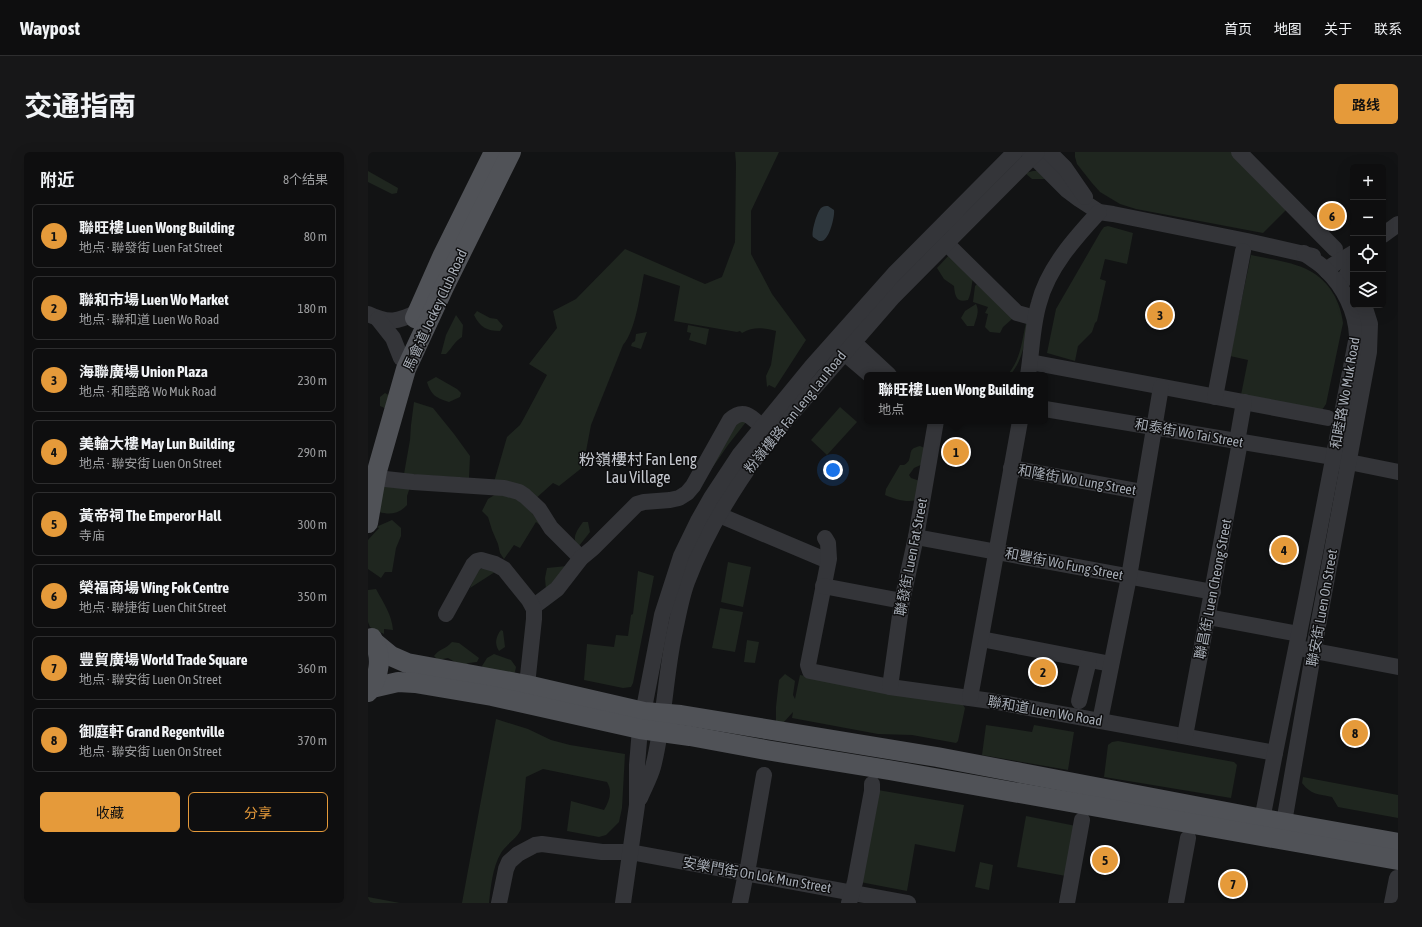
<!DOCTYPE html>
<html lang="zh">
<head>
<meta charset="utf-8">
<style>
  body { margin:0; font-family:"Asap Condensed","Noto Sans SC",sans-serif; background:#171718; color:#f1f3f6 }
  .controls { position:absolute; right:12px; top:12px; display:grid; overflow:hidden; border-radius:6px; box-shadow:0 4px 16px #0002 }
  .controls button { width:36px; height:36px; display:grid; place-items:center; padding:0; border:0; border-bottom:1px solid #2e2e2f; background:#0e0e0f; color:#f1f3f6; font:20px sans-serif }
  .you { position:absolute; left:465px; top:318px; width:14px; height:14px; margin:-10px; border:3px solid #fff; border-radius:50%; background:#1a73e8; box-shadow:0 0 0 6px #1a73e833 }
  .badge { display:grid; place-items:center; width:26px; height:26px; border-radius:50%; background:#e59a3a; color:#111; font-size:13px; font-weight:700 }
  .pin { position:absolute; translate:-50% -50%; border:2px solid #fff; box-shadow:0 1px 4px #0006 }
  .popup { position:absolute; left:496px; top:220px; width:184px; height:52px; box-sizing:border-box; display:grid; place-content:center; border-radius:6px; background:#0e0e0f; filter:drop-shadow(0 1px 3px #0005); font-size:13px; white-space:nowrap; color:#9b9c9e }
  .popup b { font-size:15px; color:#f1f3f6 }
  .popup::after { content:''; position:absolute; left:50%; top:100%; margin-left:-8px; border:8px solid transparent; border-top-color:#0e0e0f }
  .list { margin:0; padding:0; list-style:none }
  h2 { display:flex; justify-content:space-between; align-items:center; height:52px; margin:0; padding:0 16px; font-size:17px }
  h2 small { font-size:13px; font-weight:400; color:#9b9c9e }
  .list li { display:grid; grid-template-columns:26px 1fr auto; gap:12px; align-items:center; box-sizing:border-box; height:64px; margin:0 8px 8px; padding:0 8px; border:1px solid #2e2e2f; border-radius:6px }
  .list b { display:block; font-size:15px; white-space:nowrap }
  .list p { margin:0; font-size:13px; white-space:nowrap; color:#9b9c9e }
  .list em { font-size:13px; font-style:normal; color:#9b9c9e }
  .actions { display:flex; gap:8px; padding:12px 16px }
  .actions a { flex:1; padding:9px 0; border:1px solid #e59a3a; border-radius:6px; text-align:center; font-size:14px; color:#e59a3a }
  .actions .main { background:#e59a3a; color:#111 }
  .icon { flex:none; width:22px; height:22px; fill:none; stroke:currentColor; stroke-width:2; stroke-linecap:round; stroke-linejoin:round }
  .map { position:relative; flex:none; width:1030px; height:751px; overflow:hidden; border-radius:6px }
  header { display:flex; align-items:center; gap:24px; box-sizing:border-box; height:56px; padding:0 20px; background:#0e0e0f; border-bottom:1px solid #2e2e2f }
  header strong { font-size:19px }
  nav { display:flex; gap:22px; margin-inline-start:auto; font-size:14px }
  .intro { display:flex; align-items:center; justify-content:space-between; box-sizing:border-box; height:96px; padding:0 24px }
  h1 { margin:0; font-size:28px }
  .button { padding:10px 18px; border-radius:6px; background:#e59a3a; color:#111; font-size:14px; font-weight:700 }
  main { display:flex; gap:24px; padding:0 24px }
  aside { flex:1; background:#0e0e0f; border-radius:6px; box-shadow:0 4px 16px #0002 }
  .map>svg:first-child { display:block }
  .green { fill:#1f261f }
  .water { fill:#2d363c }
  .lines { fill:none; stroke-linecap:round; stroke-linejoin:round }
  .minor { stroke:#343539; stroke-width:16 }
  .major { stroke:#505257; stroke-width:20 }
  .labels { text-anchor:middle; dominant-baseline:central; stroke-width:3; stroke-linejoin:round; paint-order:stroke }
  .street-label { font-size:14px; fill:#a5abb4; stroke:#0e0e0f }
  .quarter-label { font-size:16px; fill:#c6c9d0; stroke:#0e0e0f }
</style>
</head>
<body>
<header>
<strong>Waypost</strong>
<nav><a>首页</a><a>地图</a><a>关于</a><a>联系</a></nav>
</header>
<div class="intro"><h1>交通指南</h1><a class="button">路线</a></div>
<main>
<aside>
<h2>附近<small>8个结果</small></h2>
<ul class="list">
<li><span class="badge">1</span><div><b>聯旺樓 Luen Wong Building</b><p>地点 · 聯發街 Luen Fat Street</p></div><em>80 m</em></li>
<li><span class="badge">2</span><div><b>聯和市場 Luen Wo Market</b><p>地点 · 聯和道 Luen Wo Road</p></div><em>180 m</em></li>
<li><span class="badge">3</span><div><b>海聯廣場 Union Plaza</b><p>地点 · 和睦路 Wo Muk Road</p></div><em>230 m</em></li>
<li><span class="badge">4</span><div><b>美輪大樓 May Lun Building</b><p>地点 · 聯安街 Luen On Street</p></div><em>290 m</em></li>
<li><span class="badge">5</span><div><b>黃帝祠 The Emperor Hall</b><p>寺庙</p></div><em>300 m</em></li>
<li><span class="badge">6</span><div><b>榮福商場 Wing Fok Centre</b><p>地点 · 聯捷街 Luen Chit Street</p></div><em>350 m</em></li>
<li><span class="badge">7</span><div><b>豐貿廣場 World Trade Square</b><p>地点 · 聯安街 Luen On Street</p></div><em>360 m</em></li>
<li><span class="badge">8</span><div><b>御庭軒 Grand Regentville</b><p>地点 · 聯安街 Luen On Street</p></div><em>370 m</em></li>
</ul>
<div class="actions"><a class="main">收藏</a><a>分享</a></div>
</aside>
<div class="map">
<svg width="1030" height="751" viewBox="0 0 1030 751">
  <rect width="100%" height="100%" fill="#121314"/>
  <g class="green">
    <path d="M367,0H411L383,59V102L404,142L438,188L407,236L401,233L399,235L398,224L403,213L408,179C396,176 386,174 374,181L372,179L369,180L306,169L312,134L276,122C272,141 268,178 255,193L223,273L215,315L191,334L185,331L166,348L126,330L139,285L152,273L156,266L179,223L161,212L189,176L185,159L208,147L257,97L337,132L354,125L367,90L368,11Z"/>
    <polygon points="707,0 866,0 921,55 895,81 768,57 752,52 732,40 724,31 709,12 707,5"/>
    <polygon points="0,19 30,36 29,41 24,42 0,30"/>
    <polygon points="665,19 669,19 678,27 664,27 657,21"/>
    <polygon points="740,74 765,81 759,112 737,107 732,127 738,129 729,169 727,171 724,180 710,194 707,209 679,201 688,157 733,79 736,75"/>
    <path d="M583,101L606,123C603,132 604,140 600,148C589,151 587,145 586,134L576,127L569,116Z"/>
    <path d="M883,103C901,107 926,110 942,119C961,129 973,150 975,171L958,252L954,258L873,243L880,208L862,204Z"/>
    <polygon points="612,129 645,160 644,167 635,175 632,181 622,180 617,175 620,162 617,161 620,155 605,150 607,134"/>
    <path d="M608,152C612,159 608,167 606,174H599L593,166L597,159Z"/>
    <path d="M109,159L122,166L129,167L135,174L132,179C118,179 112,175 106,163Z"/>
    <path d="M88,163L95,173L94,185C87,189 84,196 78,202H73L78,183Z"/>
    <path d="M658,171H660C657,190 655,207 643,222L641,221C653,206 654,188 658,171Z"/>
    <polygon points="320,173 341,177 338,193 321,188 323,181 319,180"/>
    <polygon points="279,180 273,197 263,194 264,191 267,189 268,182"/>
    <path d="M68,225L89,237L93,241L92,245L81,250C68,246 63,243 59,230Z"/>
    <polygon points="17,241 33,250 21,258 12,254 12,245"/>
    <polygon points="46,250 65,256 86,282 102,304 101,326 36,322 42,288 43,273"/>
    <polygon points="472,255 489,270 459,303 443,288"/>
    <polygon points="369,270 378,270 360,293 340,322"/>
    <path d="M552,294L561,298L557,311L546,316L541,323L543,326L552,329L549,348C538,351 527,347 517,343L518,337L532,313H536C537,313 541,309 541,308C544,300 540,297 552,294Z"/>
    <path d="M2,334L42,335L39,344V353C31,362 22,363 11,360Z"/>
    <polygon points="128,342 151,342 173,374 168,370 152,396 146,393 136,407 132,401 130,392 124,378 120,365 114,359 120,347"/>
    <polygon points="24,368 33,376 33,384 28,396 24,420 17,420 13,426 0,417 0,388 11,376 8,375"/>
    <path d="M215,370H220L222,380L211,394C202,387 210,377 215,370Z"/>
    <polygon points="360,410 383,415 375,455 353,450"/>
    <polygon points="199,414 178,438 177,426 179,416"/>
    <polygon points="118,415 130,418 102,436 110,418"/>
    <polygon points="270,419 286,424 265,531 263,535 255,536 216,528 219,492 246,495 248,483 260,484 263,463 265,462"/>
    <path d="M8,437C15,450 24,463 25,478L16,477V482L2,475L0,470V438Z"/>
    <polygon points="352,456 375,460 367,500 344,496"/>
    <path d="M133,478L135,479L137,495L131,499C126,492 128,484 133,478Z"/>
    <polygon points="379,488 391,490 387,511 376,510"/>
    <path d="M84,490L91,491L111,506L109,510L101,511L94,514L80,506L70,508L66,504C71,497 78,497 84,490Z"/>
    <polygon points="126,502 143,508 148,515 147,520 141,527 119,523 114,514 119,506"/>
    <polygon points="417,522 427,529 425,543 427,547 432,523 595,553 597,556 590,589 588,591 544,583 510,582 424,566 425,560 415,571 408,569 408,555 411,528"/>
    <path d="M128,567L160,577L183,588L202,593L257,602L254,656L251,670L238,683L231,685L199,679L203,649L236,658C241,649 245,640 239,630L175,617L158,625L153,677C149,687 138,692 133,701C124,716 123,735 121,751H94Z"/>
    <polygon points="618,573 664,580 666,573 706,580 700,618 614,603"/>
    <polygon points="750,589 866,610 869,613 863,646 736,625 740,593 744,590"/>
    <path d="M935,625L1030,643V666L970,655L964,645C951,642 943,643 934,631Z"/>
    <polygon points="510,638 596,653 587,700 547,692 539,739 492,730"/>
    <polygon points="658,664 708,674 698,724 649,715"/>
    <polygon points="612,710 625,713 621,738 607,735"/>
    <polygon points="0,745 32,751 0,751"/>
  </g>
  <path class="water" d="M460,54L466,58C467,64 462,83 457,87C455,89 454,89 451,89L445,85C443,80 449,60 453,56C456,54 457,54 460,54Z"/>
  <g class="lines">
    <g class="minor">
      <polyline points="661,0 699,38 711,47 731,60 745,62 879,89 945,104"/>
      <polyline points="681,0 697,16 717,45"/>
      <polyline points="871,0 967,97"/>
      <polyline points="1015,83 1030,72"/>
      <polyline points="578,91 649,161 667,166"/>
      <polyline points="959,119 965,113 985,101"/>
      <polyline points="972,134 985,112"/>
      <path d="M0,162C21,172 29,170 50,160"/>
      <polyline points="10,167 25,186 33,206"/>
      <polyline points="478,183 521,223"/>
      <polyline points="468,194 502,223"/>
      <polyline points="662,210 960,266"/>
      <path d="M660,223C664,199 664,174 671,151C680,116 707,86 731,60"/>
      <polyline points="847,245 875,99"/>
      <polyline points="677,257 965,305 981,310 1030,320"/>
      <polyline points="870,284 876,250"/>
      <polyline points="643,316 775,340"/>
      <polyline points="8,326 45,330 136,336 151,340 157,344 171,357 183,376 213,406"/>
      <polyline points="351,363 460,409"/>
      <polyline points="548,385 845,440"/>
      <polyline points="457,386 460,391 461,407 440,513 442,519 522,535 623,549 907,601"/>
      <polyline points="455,434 534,449"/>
      <path d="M165,455L189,437L213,406L225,396L269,352L276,350L302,348L311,346L319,341L325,334L362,268C375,256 383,264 393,274"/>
      <polyline points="78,462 105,413 109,409 113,408 127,412 136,417 161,448 166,457 166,467 159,533"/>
      <polyline points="840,465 931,482"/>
      <polyline points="613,487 743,512"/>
      <polyline points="936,497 1030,515"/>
      <polyline points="522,535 534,449 548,385 568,269"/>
      <polyline points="602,546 652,269"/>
      <polyline points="711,549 721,508"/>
      <polyline points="732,569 761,425 793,235"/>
      <polyline points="817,584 872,290"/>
      <path d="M272,646C276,636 282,626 285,615C296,572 297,527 306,483C310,465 313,446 319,430C338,379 367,333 399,290L525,145L669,0"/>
      <path d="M892,678L907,601L938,447L989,184C988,160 976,135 958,118C952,111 943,107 936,101"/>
      <polyline points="914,682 950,474 1001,200 1002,172 996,153"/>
      <polyline points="379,721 396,623"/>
      <polyline points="131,751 138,717 141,710 150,702 167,693 174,692 234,700 262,700 540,751"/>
      <polyline points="255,751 269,653 269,613 272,577 294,463 313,404 330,369 343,346 372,302 444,214 526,122 647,0"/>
      <polyline points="372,751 378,721"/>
      <polyline points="481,751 487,730 504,639 504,632"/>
      <polyline points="699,751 714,668"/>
      <polyline points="808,751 820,686"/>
      <polyline points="1024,751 1029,726"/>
    </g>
    <g class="major">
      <polyline points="47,166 74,105 126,0"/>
      <polyline points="0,371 9,319 38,217 77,133 143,0"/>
      <polyline points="6,490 23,504 39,511 159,533 276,560 313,563 569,605 895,667 1030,691"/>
      <polyline points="4,536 30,530 47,531 124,544 272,577 322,584 398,598 521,618 1030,708"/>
      <path d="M0,540C12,524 15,504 4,486"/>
    </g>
  </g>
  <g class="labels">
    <g class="street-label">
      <text transform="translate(67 158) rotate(-65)">馬會道 Jockey Club Road</text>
      <text transform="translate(977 241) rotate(-80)">和睦路 Wo Muk Road</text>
      <text transform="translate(427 260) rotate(-51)">粉嶺樓路 Fan Leng Lau Road</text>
      <text transform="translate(821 281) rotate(10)">和泰街 Wo Tai Street</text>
      <text transform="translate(709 328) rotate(10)">和隆街 Wo Lung Street</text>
      <text transform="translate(543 405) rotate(-79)">聯發街 Luen Fat Street</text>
      <text transform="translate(696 412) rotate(11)">和豐街 Wo Fung Street</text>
      <text transform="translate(845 437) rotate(-79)">聯昌街 Luen Cheong Street</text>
      <text transform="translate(954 456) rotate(-80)">聯安街 Luen On Street</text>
      <text transform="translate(677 559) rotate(10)">聯和道 Luen Wo Road</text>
      <text transform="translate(389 723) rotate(10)">安樂門街 On Lok Mun Street</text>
    </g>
    <g class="quarter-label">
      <text x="270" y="307">粉嶺樓村 Fan Leng<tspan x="270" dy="18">Lau Village</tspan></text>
    </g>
  </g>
</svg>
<div class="controls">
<button>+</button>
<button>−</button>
<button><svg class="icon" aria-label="locate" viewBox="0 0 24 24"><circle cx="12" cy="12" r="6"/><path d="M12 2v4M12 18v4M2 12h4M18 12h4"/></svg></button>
<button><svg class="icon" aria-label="layers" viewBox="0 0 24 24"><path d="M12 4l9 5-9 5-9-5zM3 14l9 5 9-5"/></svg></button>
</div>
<div class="you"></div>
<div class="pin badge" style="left:588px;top:300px">1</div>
<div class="popup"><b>聯旺樓 Luen Wong Building</b>地点</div>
<div class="pin badge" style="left:675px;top:520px">2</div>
<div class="pin badge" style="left:792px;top:163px">3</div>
<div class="pin badge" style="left:916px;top:398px">4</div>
<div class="pin badge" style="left:737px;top:708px">5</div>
<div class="pin badge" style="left:964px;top:64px">6</div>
<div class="pin badge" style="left:865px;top:732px">7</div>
<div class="pin badge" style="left:987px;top:581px">8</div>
</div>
</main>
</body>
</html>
